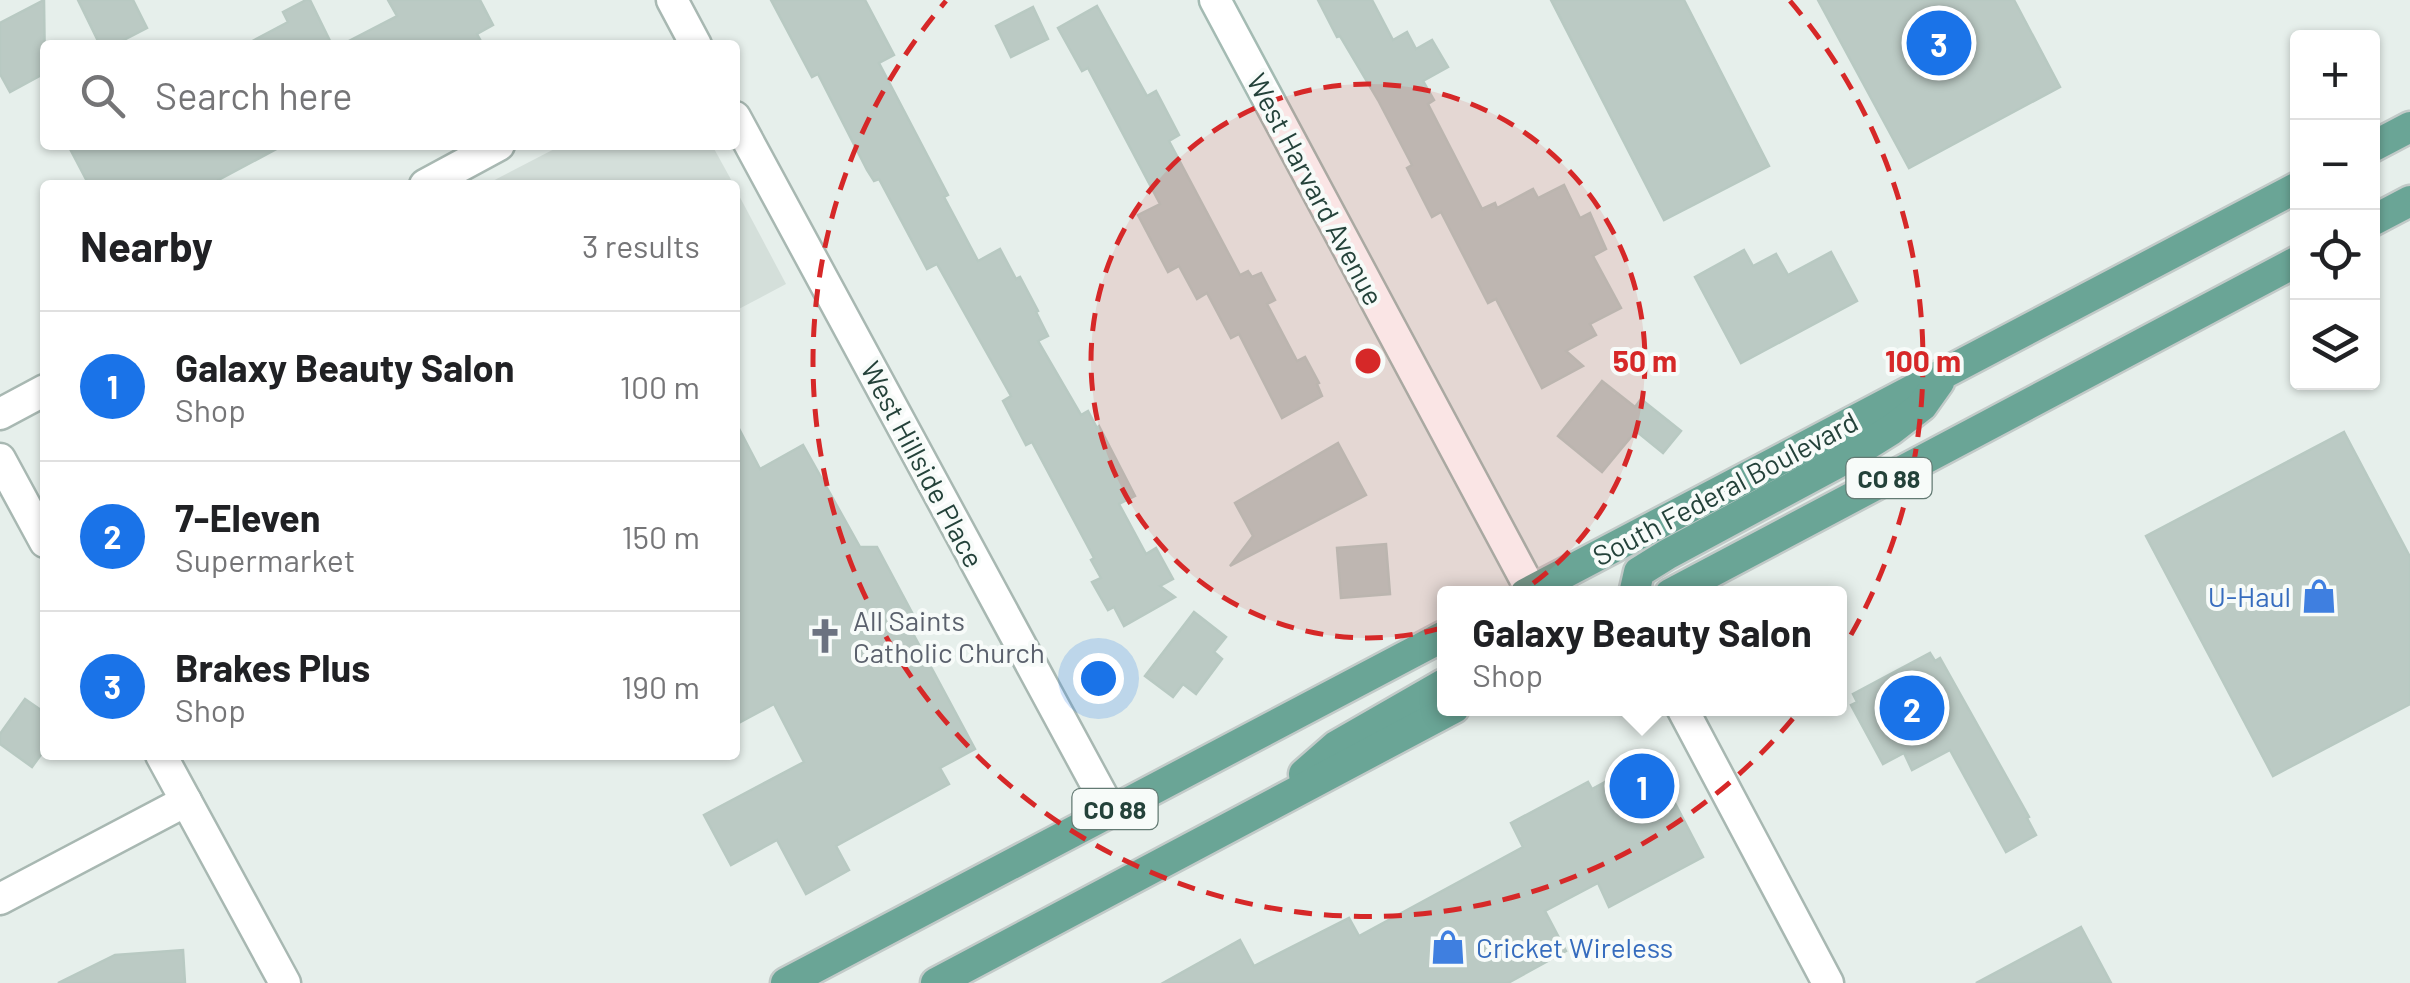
<!DOCTYPE html>
<html lang="en">
<head>
<meta charset="utf-8">
<style>
  body { margin:0; font-family:Barlow,sans-serif; background:#f6f6f6; color:#202124 }
  .controls { position:absolute; right:30px; top:30px; display:grid; overflow:hidden; border-radius:10px; box-shadow:0 2px 8px #0004 }
  .controls button { width:90px; height:90px; display:grid; place-items:center; padding:0; border:0; border-bottom:2px solid #e0e0e0; background:#fff; color:#202124; font:50px sans-serif }
  .you { position:absolute; left:1098px; top:678px; width:35px; height:35px; margin:-25px; border:8px solid #fff; border-radius:50%; background:#1a73e8; box-shadow:0 0 0 15px #1a73e833 }
  .badge { display:grid; place-items:center; width:65px; height:65px; border-radius:50%; background:#1a73e8; color:#fff; font-size:32px; font-weight:700 }
  .pin { position:absolute; translate:-50% -50%; border:5px solid #fff; box-shadow:0 2px 10px #0006 }
  .popup { position:absolute; left:1437px; top:586px; width:410px; height:130px; box-sizing:border-box; display:grid; place-content:center; border-radius:10px; background:#fff; filter:drop-shadow(0 2px 8px #0005); font-size:32px; white-space:nowrap; color:#757577 }
  .popup b { font-size:38px; color:#202124 }
  .popup::after { content:''; position:absolute; left:50%; top:100%; margin-left:-20px; border:20px solid transparent; border-top-color:#fff }
  .list { margin:0; padding:0; list-style:none }
  h2 { display:flex; justify-content:space-between; align-items:center; height:130px; margin:0; padding:0 40px; font-size:42px }
  h2 small { font-size:32px; font-weight:400; color:#757577 }
  .list li { display:grid; grid-template-columns:65px 1fr auto; gap:30px; align-items:center; box-sizing:border-box; height:150px; padding:0 40px; border-top:2px solid #e0e0e0 }
  .list b { display:block; font-size:38px; white-space:nowrap }
  .list p { margin:0; font-size:32px; white-space:nowrap; color:#757577 }
  .list em { font-size:32px; font-style:normal; color:#757577 }
  .icon { flex:none; width:55px; height:55px; fill:none; stroke:currentColor; stroke-width:2; stroke-linecap:round; stroke-linejoin:round }
  .map { position:relative; flex:none; width:2410px; height:983px; overflow:hidden }
  .search { position:absolute; background:#fff; box-shadow:0 2px 8px #0004; left:40px; top:40px; width:700px; height:110px; display:flex; align-items:center; gap:25px; box-sizing:border-box; padding:0 35px; border-radius:10px; color:#757577; font-size:38px }
  .panel { position:absolute; background:#fff; box-shadow:0 2px 8px #0004; left:40px; top:180px; width:700px; height:580px; border-radius:10px }
  .map>svg:first-child { display:block }
  .built { fill:#d4dfda }
  .building { fill:#bbcac4; stroke:#b8c9c2; stroke-width:2.5 }
  .lines { fill:none; stroke-linecap:round; stroke-linejoin:round }
  .street-casing { stroke:#a8b8b2; stroke-width:35 }
  .secondary-casing { stroke:#a4bbb3; stroke-width:35 }
  .primary-casing { stroke:#c2cac8; stroke-width:35 }
  .street { stroke:#fff; stroke-width:30 }
  .secondary { stroke:#fff; stroke-width:30 }
  .primary { stroke:#6aa596; stroke-width:30 }
  .ring { fill:none; stroke:#d62828; stroke-width:5; stroke-dasharray:18 12 }
  .labels { text-anchor:middle; dominant-baseline:central; stroke-width:8; stroke-linejoin:round; paint-order:stroke }
  .shield { fill:#f7fbf9; stroke:#637a73; stroke-width:2.5 }
  .shield-label { font-size:25px; font-weight:bold; fill:#24423a }
  .street-label { font-size:28px; fill:#24423a; stroke:#f7fbf9 }
  .shop-label { font-size:28px; fill:#366cbe; stroke:#f7fbf9; text-anchor:end }
  .worship-label { font-size:28px; fill:#5b616d; stroke:#f7fbf9; text-anchor:start }
  .centre { fill:#d62828; stroke:#f7fbf9; stroke-width:5 }
  .ring-label { font-size:30px; text-anchor:middle; font-weight:bold; fill:#d62828; stroke:#f7fbf9; stroke-width:8; stroke-linejoin:round; paint-order:stroke }
</style>
</head>
<body>
<div class="map">
<svg width="2410" height="983" viewBox="0 0 2410 983">
  <rect width="100%" height="100%" fill="#e6efeb"/>
  <g class="built">
    <polygon points="562,145 712,145 734,185 485,185"/>
    <polygon points="735,188 786,284 735,311"/>
  </g>
  <g class="building">
    <polygon points="44,0 45,73 10,92 0,74 0,23"/>
    <polygon points="78,0 133,0 147,28 114,45 100,45"/>
    <polygon points="306,0 310,0 332,45 245,45 288,22 283,12"/>
    <polygon points="388,0 480,0 493,25 477,34 483,45 341,45 397,16"/>
    <polygon points="771,0 865,0 894,55 879,63 948,195 944,197 978,261 1000,249 1016,279 1020,277 1038,311 1036,312 1048,336 1038,341 1081,415 1088,411 1097,428 1099,426 1135,496 1119,504 1146,554 1156,548 1173,579 1160,586 1175,597 1124,626 1114,607 1108,610 1092,582 1101,578 1091,560 1094,558 1032,442 1026,445 1003,401 1011,396 937,264 927,269 879,179 874,181 867,170 818,74 812,77"/>
    <polygon points="1318,0 1372,0 1393,40 1407,32 1416,49 1432,40 1448,67 1423,81 1434,100 1428,104 1482,209 1495,203 1497,208 1533,189 1538,198 1564,185 1580,218 1590,213 1606,249 1593,256 1621,308 1590,324 1596,335 1566,351 1583,366 1542,388 1496,299 1488,303 1441,212 1432,217 1407,168 1412,165 1378,100 1340,36 1337,37"/>
    <polygon points="1551,0 1684,0 1769,166 1664,220"/>
    <polygon points="1818,0 2014,0 2060,87 1909,168"/>
    <polygon points="1097,6 1147,96 1156,91 1179,135 1169,141 1240,275 1248,271 1252,277 1261,273 1275,300 1267,304 1297,361 1305,357 1319,383 1317,384 1322,396 1282,418 1239,334 1231,338 1207,293 1197,299 1179,266 1168,272 1138,215 1160,204 1088,68 1082,71 1058,28"/>
    <polygon points="1033,7 1048,39 1011,57 996,26"/>
    <polygon points="68,145 284,145 209,185 89,185"/>
    <polygon points="1744,250 1753,266 1776,254 1788,275 1831,252 1857,301 1741,363 1695,277"/>
    <polygon points="1602,381 1635,407 1641,399 1681,431 1663,453 1636,431 1602,472 1558,436"/>
    <polygon points="735,421 760,469 803,445 860,547 877,547 917,622 909,626 975,749 940,768 949,784 836,846 849,870 806,894 777,840 731,865 704,815 804,762 774,704 735,725"/>
    <polygon points="2344,432 2410,557 2410,704 2273,776 2146,536"/>
    <polygon points="1338,443 1366,495 1230,566 1253,536 1235,503"/>
    <polygon points="1386,544 1390,594 1341,598 1337,548"/>
    <polygon points="1194,612 1226,637 1214,652 1222,659 1196,694 1183,684 1173,697 1145,676"/>
    <polygon points="1930,653 1935,661 1940,658 2029,817 2027,818 2036,835 2006,852 1950,750 1912,770 1904,753 1883,764 1851,705 1857,702 1853,694"/>
    <polygon points="25,699 45,713 45,749 32,767 0,744 0,734"/>
    <polygon points="1651,757 1703,857 1609,907 1598,883 1545,911 1566,951 1508,983 1163,983 1240,940 1254,966 1349,918 1359,936 1523,847 1511,823 1588,782 1592,789"/>
    <polygon points="2081,927 2111,983 1976,983"/>
    <polygon points="183,950 185,983 58,983 115,955"/>
  </g>
  <g class="lines">
    <defs>
      <g id="street">
        <polyline points="672,0 696,45"/>
        <polyline points="735,117 1111,812"/>
        <polyline points="425,185 499,145"/>
        <polyline points="0,414 45,390"/>
        <polyline points="0,459 45,542"/>
        <polyline points="1682,708 1828,983"/>
        <polyline points="161,755 285,983"/>
        <polyline points="0,899 186,801"/>
      </g>
      <polyline id="secondary" points="1215,0 1531,590"/>
      <g id="primary">
        <polyline points="2372,147 2410,127"/>
        <polyline points="2372,221 2410,201"/>
        <polyline points="1525,594 2298,187"/>
        <polyline points="1634,594 1639,572 1668,554 1843,460 1891,430 1922,406 1939,382"/>
        <polyline points="1670,594 2298,261"/>
        <polyline points="1304,774 1336,746 1444,684"/>
        <polyline points="786,983 1444,636"/>
        <polyline points="936,983 1454,708"/>
      </g>
    </defs>
    <use href="#street" class="street-casing"/>
    <use href="#secondary" class="secondary-casing"/>
    <use href="#primary" class="primary-casing"/>
    <use href="#street" class="street"/>
    <use href="#secondary" class="secondary"/>
    <use href="#primary" class="primary"/>
  </g>
  <circle cx="1368" cy="361" r="277" fill="#d62828" fill-opacity=".12"/>
  <g class="ring">
    <circle cx="1368" cy="361" r="277"/>
    <path d="M1790 1A555 555 0 1 1 946 1"/>
  </g>
  <defs>
    <symbol id="shop-bare" viewBox="-9 -9 18 18"><path d="M-5-2.5h2.3a2.7 3.5 0 0 1 5.4 0H5L5.5 6h-11ZM-1.5-2.5h3a1.5 2.3 0 0 0-3 0Z" fill="#3f7fe0" stroke="#f7fbf9" stroke-width="2.5" paint-order="stroke"/></symbol>
    <symbol id="church-bare" viewBox="-9 -9 18 18"><path d="M-1.2-6h2.4v3.5h3.3v2.4h-3.3V6h-2.4V-.1h-3.3v-2.4h3.3Z" fill="#6b7280" stroke="#f7fbf9" stroke-width="2.5" paint-order="stroke"/></symbol>
  </defs>
  <g fill-rule="evenodd">
    <use href="#shop-bare" x="2294" y="571" width="50" height="50"/>
    <use href="#church-bare" x="800" y="611" width="50" height="50"/>
    <use href="#shop-bare" x="1423" y="922" width="50" height="50"/>
  </g>
  <g class="labels">
    <g class="shield">
      <rect x="1846.5" y="458" width="85" height="40" rx="8"/>
      <rect x="1072.5" y="789" width="85" height="40" rx="8"/>
    </g>
    <g class="shield-label">
      <text x="1889" y="478">CO 88</text>
      <text x="1115" y="809">CO 88</text>
    </g>
    <g class="street-label">
      <text transform="translate(1316 189) rotate(62)">West Harvard Avenue</text>
      <text transform="translate(923 464) rotate(62)">West Hillside Place</text>
      <text transform="translate(1725 488) rotate(-28)">South Federal Boulevard</text>
    </g>
    <g class="shop-label">
      <text x="2291" y="596">U-Haul</text>
      <text x="1476" y="947" text-anchor="start">Cricket Wireless</text>
    </g>
    <g class="worship-label">
      <text x="853" y="620">All Saints<tspan x="853" dy="32">Catholic Church</tspan></text>
    </g>
  </g>
  <circle cx="1368" cy="361" r="15" class="centre"/>
  <g class="ring-label">
    <text x="1645" y="372">50 m</text>
    <text x="1923" y="372">100 m</text>
  </g>
</svg>
<div class="controls">
<button>+</button>
<button>−</button>
<button><svg class="icon" aria-label="locate" viewBox="0 0 24 24"><circle cx="12" cy="12" r="6"/><path d="M12 2v4M12 18v4M2 12h4M18 12h4"/></svg></button>
<button><svg class="icon" aria-label="layers" viewBox="0 0 24 24"><path d="M12 4l9 5-9 5-9-5zM3 14l9 5 9-5"/></svg></button>
</div>
<div class="you"></div>
<div class="pin badge" style="left:1642px;top:786px">1</div>
<div class="popup"><b>Galaxy Beauty Salon</b>Shop</div>
<div class="pin badge" style="left:1912px;top:708px">2</div>
<div class="pin badge" style="left:1939px;top:43px">3</div>
<div class="search"><svg class="icon" aria-label="search" viewBox="0 0 24 24"><circle cx="10" cy="10" r="6"/><path d="M15 15l6 6"/></svg>Search here</div>
<section class="panel">
<h2>Nearby<small>3 results</small></h2>
<ul class="list">
<li><span class="badge">1</span><div><b>Galaxy Beauty Salon</b><p>Shop</p></div><em>100 m</em></li>
<li><span class="badge">2</span><div><b>7-Eleven</b><p>Supermarket</p></div><em>150 m</em></li>
<li><span class="badge">3</span><div><b>Brakes Plus</b><p>Shop</p></div><em>190 m</em></li>
</ul>
</section>
</div>
</body>
</html>
